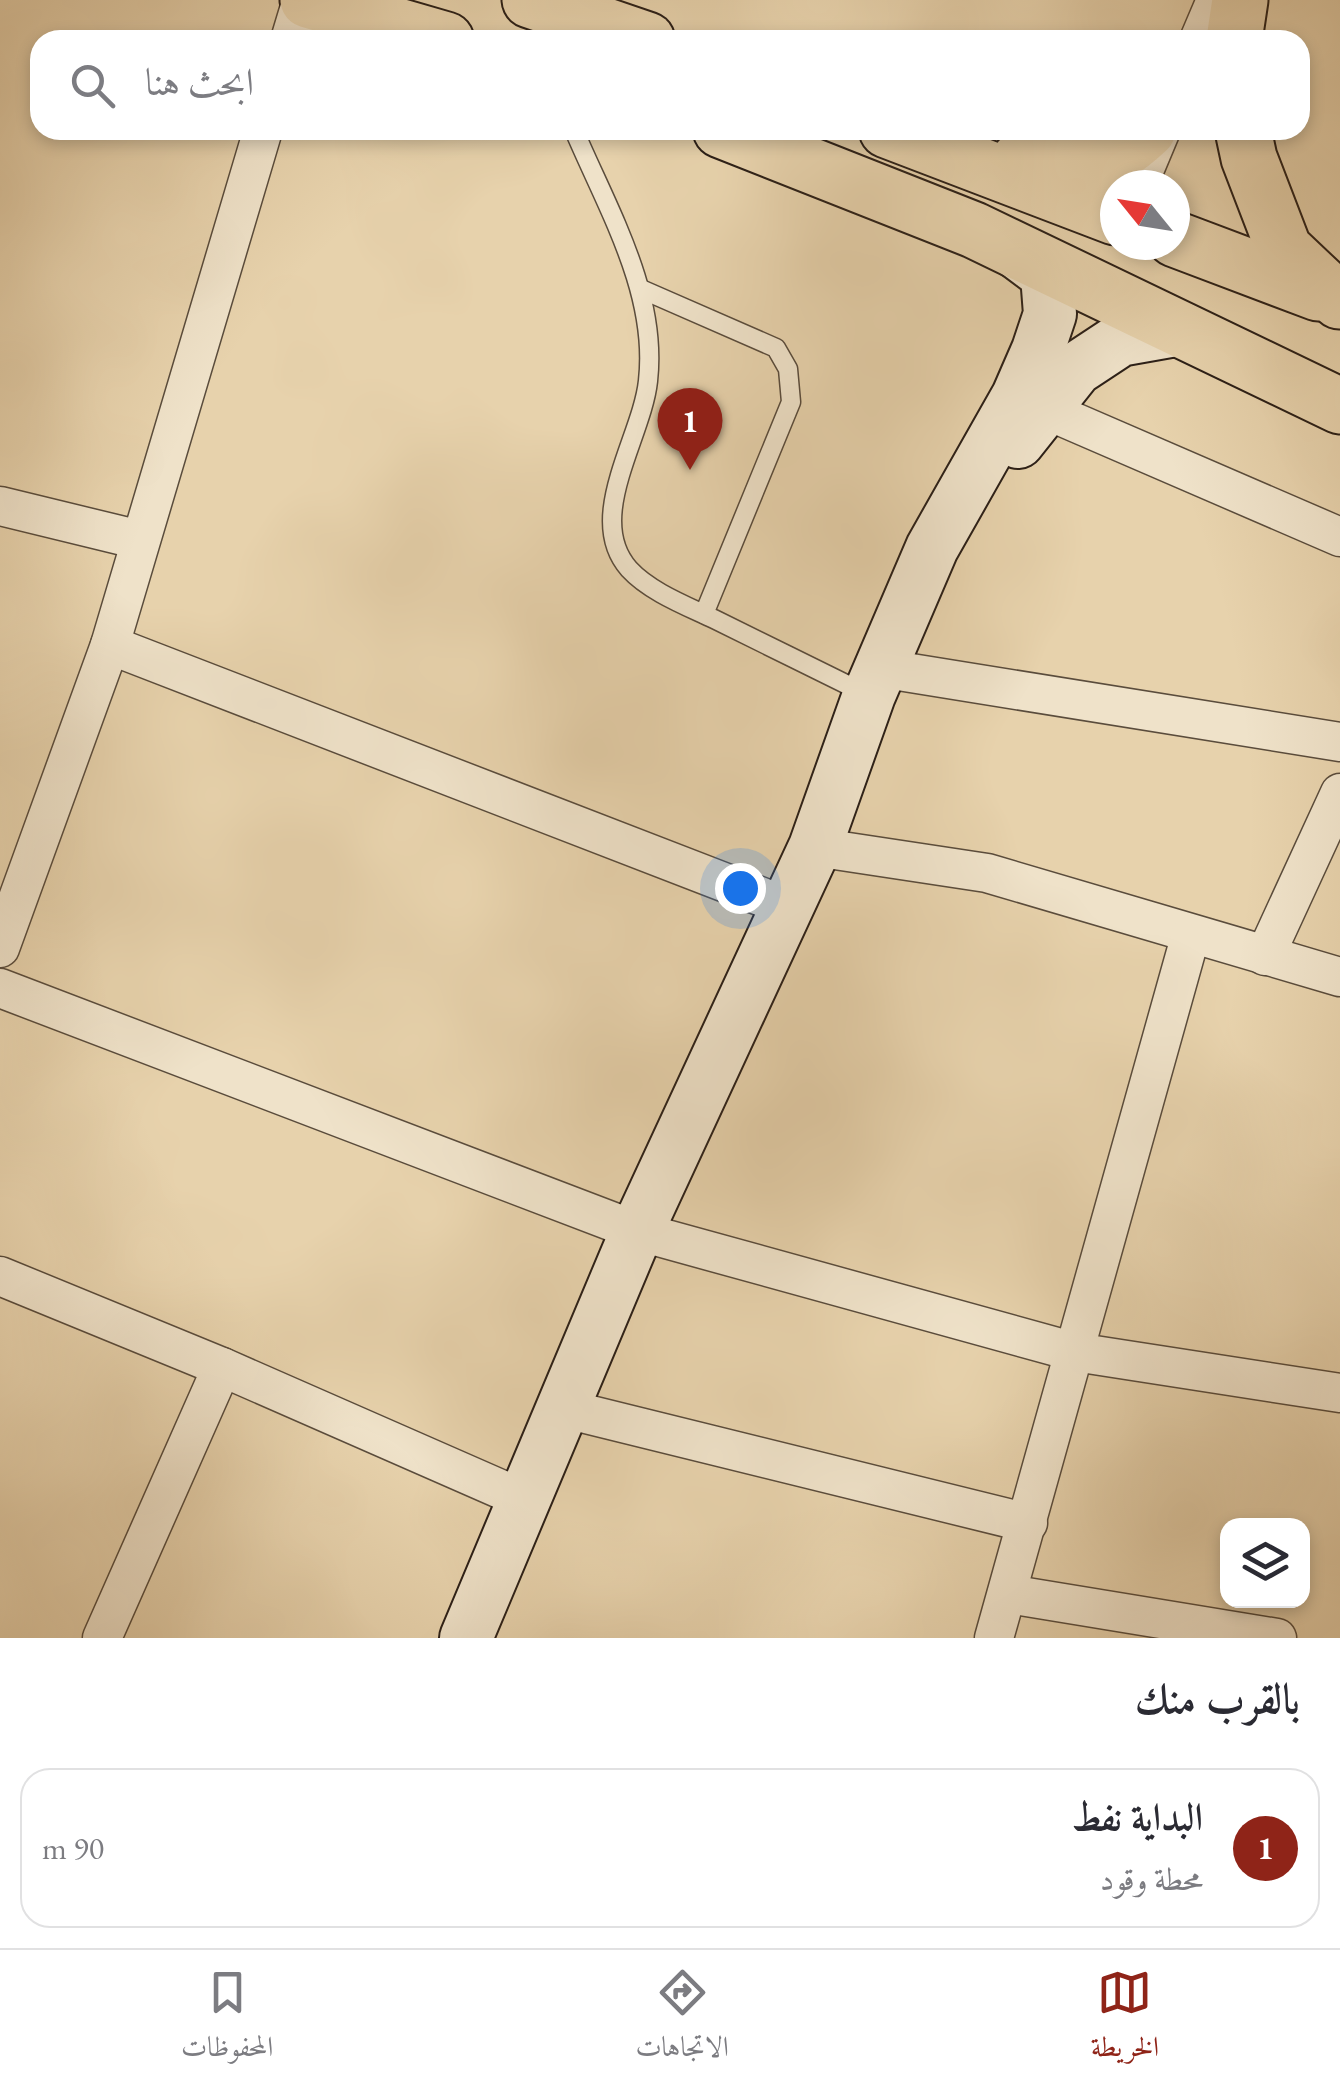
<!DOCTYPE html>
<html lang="ar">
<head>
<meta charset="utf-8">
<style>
  body { margin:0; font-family:"EB Garamond",Amiri,serif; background:#f7f7f7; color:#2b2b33; direction:rtl }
  .controls { position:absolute; right:30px; bottom:30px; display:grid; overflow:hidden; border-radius:20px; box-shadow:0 5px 15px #0003 }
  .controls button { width:90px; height:90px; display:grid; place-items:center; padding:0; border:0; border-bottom:2px solid #e1e1e2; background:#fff; color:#2b2b33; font:50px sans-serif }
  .compass { position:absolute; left:1100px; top:170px; width:90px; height:90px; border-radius:50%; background:#fff; box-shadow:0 5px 15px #0003; rotate:300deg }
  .you { position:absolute; left:740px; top:888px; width:35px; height:35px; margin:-25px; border:8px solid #fff; border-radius:50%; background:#1a73e8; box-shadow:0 0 0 15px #1a73e833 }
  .badge { display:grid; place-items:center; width:65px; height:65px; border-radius:50%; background:#8f2418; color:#fff; font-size:32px; font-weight:700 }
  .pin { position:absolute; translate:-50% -82px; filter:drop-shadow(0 2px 5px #0008) }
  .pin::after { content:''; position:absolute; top:52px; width:35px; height:30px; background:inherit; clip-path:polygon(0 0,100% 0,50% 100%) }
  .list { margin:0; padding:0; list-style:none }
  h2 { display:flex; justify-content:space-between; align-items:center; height:130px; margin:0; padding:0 40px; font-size:42px }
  h2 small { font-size:32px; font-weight:400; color:#7c7c81 }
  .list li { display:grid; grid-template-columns:65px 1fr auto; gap:30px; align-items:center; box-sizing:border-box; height:160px; margin:0 20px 20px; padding:0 20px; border:2px solid #e1e1e2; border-radius:30px }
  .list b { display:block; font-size:38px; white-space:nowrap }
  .list p { margin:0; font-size:32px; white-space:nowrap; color:#7c7c81 }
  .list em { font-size:32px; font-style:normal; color:#7c7c81 }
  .icon { flex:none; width:55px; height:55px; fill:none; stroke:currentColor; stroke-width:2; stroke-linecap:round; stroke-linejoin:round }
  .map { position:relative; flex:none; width:1340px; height:1638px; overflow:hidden; direction:ltr }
  .search { position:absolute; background:#fff; box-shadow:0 5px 15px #0003; left:30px; right:30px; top:30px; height:110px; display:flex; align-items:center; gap:25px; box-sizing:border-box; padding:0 35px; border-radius:30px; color:#7c7c81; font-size:38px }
  .sheet { height:310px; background:#fff }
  nav { display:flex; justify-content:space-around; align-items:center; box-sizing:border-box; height:140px; border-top:2px solid #e1e1e2; background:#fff; font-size:28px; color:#7c7c81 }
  nav a { display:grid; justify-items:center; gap:5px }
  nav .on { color:#8f2418 }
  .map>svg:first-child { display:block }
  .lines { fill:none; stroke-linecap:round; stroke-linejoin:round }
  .lane-casing { stroke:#5a4c3c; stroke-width:21 }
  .street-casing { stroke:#5a4c3c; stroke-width:41 }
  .secondary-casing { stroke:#2b1f17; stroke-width:56 }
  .primary-casing { stroke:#2b1f17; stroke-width:59 }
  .lane { stroke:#efe2c9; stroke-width:18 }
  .street { stroke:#efe2c9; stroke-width:38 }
  .secondary { stroke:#efe2c9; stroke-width:52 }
  .primary { stroke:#e7d2ac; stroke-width:55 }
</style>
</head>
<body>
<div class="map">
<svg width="1340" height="1638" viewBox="0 0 1340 1638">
  <rect width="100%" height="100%" fill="#e7d2ac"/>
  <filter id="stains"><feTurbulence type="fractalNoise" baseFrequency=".002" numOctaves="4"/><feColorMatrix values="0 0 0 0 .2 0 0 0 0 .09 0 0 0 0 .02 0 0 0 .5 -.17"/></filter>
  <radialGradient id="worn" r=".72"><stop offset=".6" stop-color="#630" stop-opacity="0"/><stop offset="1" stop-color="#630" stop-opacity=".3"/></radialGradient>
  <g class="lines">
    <defs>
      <g id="lane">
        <path d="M574,130C608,210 658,293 648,381C642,438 584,518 629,569C650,592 687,606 714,619C764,644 814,668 864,693"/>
        <polyline points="641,289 776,348 788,369 791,402 704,614"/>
      </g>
      <g id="street">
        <polyline points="290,40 302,0"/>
        <polyline points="1199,40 1216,0"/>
        <polyline points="1138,185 1161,130"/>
        <polyline points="1044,409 1340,537"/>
        <polyline points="0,506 140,540"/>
        <polyline points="110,645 788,907"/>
        <polyline points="880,668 1340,742"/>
        <polyline points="815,847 987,873 1340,977"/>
        <polyline points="0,948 110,645 263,130"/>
        <polyline points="1265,956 1340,793"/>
        <polyline points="0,988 637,1231 1075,1352 1340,1393"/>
        <polyline points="0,1276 222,1367 523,1499"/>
        <polyline points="562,1408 1028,1523"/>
        <polyline points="1008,1594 1277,1638"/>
        <polyline points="102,1638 222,1367"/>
        <polyline points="994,1638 1191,934"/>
      </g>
      <g id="secondary">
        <polyline points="1018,442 1076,369 1120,340 1182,329"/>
        <polyline points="466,1638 637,1231 815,847 869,695 932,548 1018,396 1038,350 1050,314 1047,275 1011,248"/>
      </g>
      <g id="primary">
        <polyline points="308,0 446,40"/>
        <polyline points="530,0 647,40"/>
        <polyline points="1234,40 1240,0"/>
        <polyline points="721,130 974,230 1340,406"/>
        <polyline points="887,130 1115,217"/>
        <polyline points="1243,130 1249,158 1284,249 1339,301"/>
        <path d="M1019,160C1079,170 1102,173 1148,130"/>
        <polyline points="1175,239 1318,293"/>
      </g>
    </defs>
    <use href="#lane" class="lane-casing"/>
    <use href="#street" class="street-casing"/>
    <use href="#secondary" class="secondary-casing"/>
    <use href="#primary" class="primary-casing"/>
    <use href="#lane" class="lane"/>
    <use href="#street" class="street"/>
    <use href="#secondary" class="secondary"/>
    <use href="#primary" class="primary"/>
  </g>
  <rect width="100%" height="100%" filter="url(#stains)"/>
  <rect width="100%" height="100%" fill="url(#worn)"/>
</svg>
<div class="controls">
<button><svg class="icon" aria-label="layers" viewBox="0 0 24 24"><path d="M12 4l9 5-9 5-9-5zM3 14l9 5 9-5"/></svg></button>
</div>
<svg class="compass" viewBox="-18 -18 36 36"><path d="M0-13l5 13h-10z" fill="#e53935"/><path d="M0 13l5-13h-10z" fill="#7c7c81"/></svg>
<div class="you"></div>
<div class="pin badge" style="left:690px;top:470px">1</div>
<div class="search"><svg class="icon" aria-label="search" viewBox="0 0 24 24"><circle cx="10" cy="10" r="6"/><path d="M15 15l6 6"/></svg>ابحث هنا</div>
</div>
<section class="sheet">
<h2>بالقرب منك<small></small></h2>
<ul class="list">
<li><span class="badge">1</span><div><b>البداية نفط</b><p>محطة وقود</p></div><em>90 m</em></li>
</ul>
</section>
<nav>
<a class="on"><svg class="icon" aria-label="map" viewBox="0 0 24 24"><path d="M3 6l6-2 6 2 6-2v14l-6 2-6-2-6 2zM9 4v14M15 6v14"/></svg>الخريطة</a>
<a><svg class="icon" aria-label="directions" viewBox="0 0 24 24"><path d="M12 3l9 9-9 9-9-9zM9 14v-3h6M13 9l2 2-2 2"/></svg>الاتجاهات</a>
<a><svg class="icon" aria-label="saved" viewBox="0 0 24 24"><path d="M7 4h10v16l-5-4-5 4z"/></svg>المحفوظات</a>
</nav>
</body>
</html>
